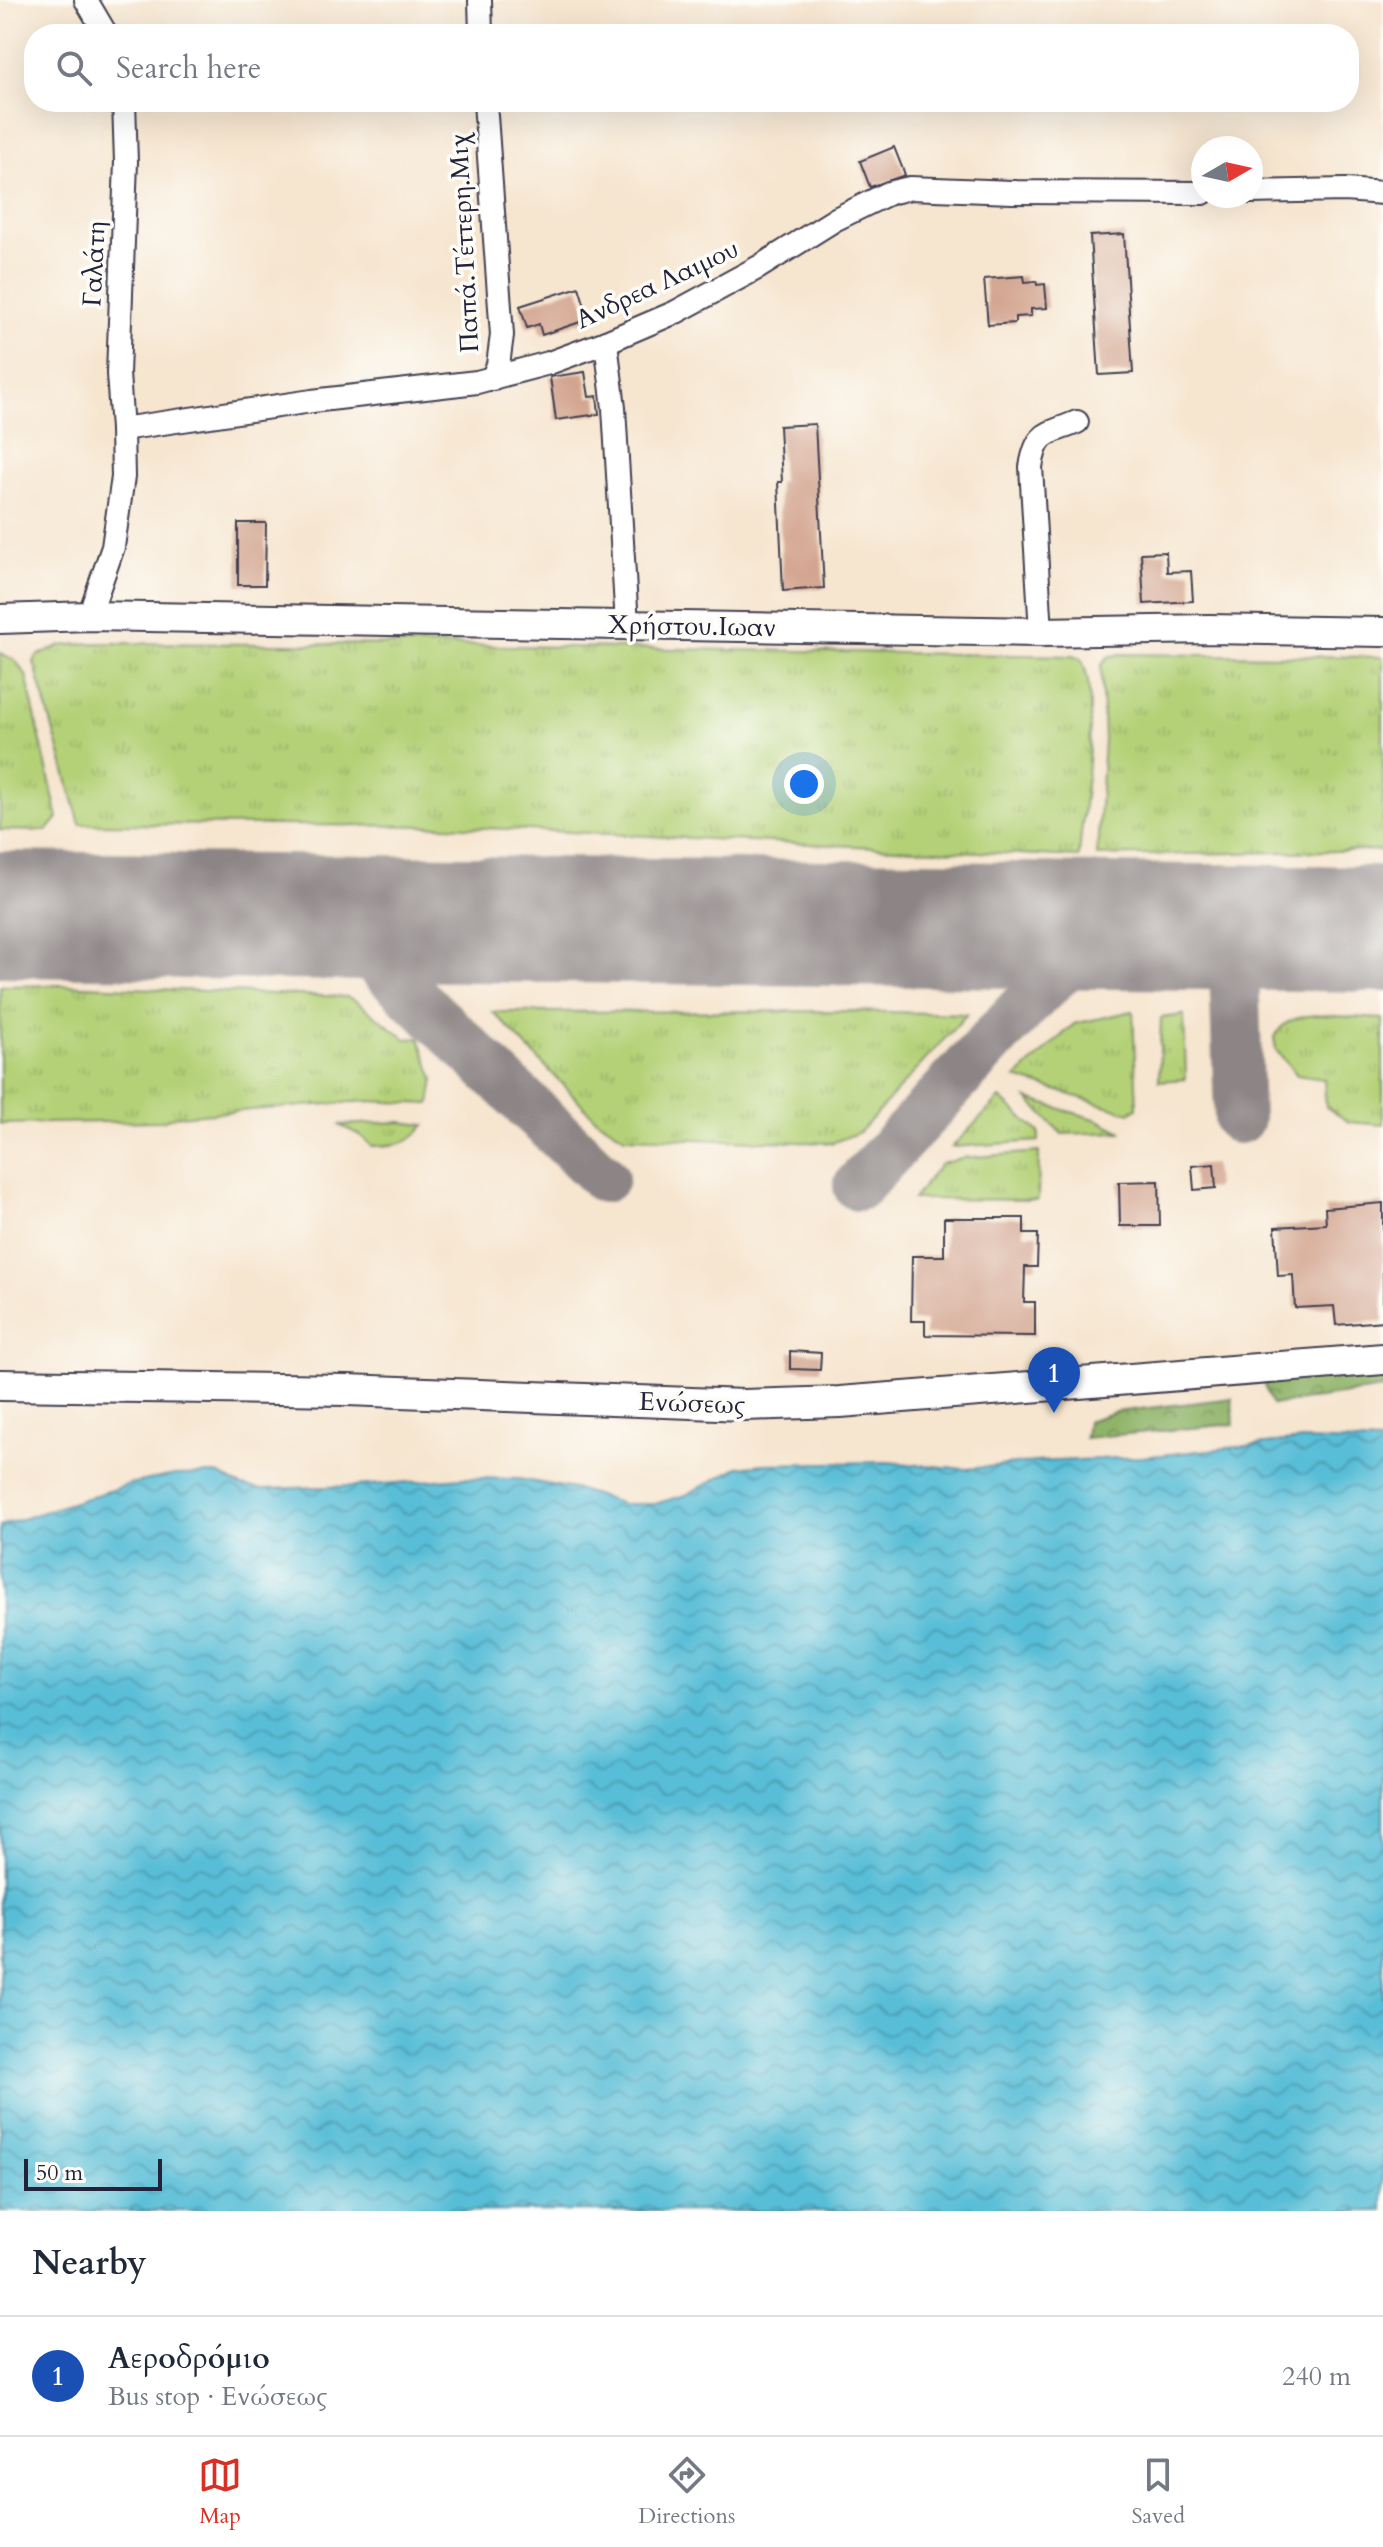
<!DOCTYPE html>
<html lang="en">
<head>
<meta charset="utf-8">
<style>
  body { margin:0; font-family:Cardo,serif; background:#f2f2f3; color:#1f2937 }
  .compass { position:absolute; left:1191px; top:136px; width:72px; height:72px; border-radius:50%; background:#fff; box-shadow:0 8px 32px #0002; rotate:81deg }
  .scale { position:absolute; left:24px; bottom:20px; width:138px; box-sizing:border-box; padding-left:8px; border:4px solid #22223b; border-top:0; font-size:22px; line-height:28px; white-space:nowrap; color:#22223b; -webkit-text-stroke:6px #fdfcf7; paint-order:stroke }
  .you { position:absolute; left:804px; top:784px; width:28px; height:28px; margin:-20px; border:6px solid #fff; border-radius:50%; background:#1a73e8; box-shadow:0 0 0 12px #1a73e833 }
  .badge { display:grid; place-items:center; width:52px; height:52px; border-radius:50%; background:#d93025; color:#fff; font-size:26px; font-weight:700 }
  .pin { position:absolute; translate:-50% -66px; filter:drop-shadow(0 2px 4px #0008) }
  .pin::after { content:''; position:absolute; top:42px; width:28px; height:24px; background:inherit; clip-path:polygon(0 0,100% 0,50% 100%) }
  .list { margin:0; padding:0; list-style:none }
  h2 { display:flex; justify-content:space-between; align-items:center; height:104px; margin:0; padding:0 32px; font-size:34px }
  h2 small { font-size:26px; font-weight:400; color:#747a83 }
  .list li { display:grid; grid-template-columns:52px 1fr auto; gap:24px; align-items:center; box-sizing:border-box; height:120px; padding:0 32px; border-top:2px solid #e0e1e3 }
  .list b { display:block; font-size:30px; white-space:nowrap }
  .list p { margin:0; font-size:26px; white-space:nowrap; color:#747a83 }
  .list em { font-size:26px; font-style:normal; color:#747a83 }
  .icon { flex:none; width:44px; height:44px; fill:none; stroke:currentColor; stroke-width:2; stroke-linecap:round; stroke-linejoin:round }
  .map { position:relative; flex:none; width:1383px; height:2211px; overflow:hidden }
  .search { position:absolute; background:#fff; box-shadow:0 8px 32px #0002; left:24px; right:24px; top:24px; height:88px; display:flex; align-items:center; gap:20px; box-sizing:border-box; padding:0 28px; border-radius:32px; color:#747a83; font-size:30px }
  .sheet { height:224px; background:#fff }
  nav { display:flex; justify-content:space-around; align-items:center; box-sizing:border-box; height:112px; border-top:2px solid #e0e1e3; background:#fff; font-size:22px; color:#747a83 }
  nav a { display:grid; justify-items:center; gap:4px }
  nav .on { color:#d93025 }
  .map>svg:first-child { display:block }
  .grass { fill:url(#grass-tufts); stroke:#6b7a59; stroke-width:2 }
  .forest { fill:url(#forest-crowns); stroke:#586a52; stroke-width:2 }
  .water { fill:url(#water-waves); stroke:#3e7089; stroke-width:2 }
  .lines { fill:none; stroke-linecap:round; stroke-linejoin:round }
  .taxiway { stroke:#8c8485; stroke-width:50 }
  .runway { stroke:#8c8485; stroke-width:126 }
  .building { fill:#d3a590 }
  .minor-casing { stroke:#423f51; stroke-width:26 }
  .tertiary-casing { stroke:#423f51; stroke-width:32 }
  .secondary-casing { stroke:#423f51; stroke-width:34 }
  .minor { stroke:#fff; stroke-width:22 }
  .tertiary { stroke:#fff; stroke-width:28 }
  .secondary { stroke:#fff; stroke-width:30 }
  .labels { text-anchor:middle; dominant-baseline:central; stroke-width:7; stroke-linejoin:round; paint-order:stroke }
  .street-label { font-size:26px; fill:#22223b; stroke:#fdfcf7 }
</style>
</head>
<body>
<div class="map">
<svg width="1383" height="2211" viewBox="0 0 1383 2211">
  <defs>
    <pattern id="grass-tufts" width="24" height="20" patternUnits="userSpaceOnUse" patternTransform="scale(2)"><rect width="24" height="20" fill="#b4d177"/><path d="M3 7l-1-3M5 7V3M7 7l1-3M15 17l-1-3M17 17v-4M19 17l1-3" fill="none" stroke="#9ab368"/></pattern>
    <pattern id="forest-crowns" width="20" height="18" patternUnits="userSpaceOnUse" patternTransform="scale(2)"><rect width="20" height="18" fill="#8fb368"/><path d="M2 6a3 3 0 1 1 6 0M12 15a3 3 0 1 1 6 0" fill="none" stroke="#749157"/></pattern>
    <pattern id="water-waves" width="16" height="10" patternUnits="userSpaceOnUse" patternTransform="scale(2)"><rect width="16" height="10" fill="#59bed7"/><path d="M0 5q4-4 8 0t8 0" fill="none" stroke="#499ab0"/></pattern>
  </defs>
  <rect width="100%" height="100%" fill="#fdfcf7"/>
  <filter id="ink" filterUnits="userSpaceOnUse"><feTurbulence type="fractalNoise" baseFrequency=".0125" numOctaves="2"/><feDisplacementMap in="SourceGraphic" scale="16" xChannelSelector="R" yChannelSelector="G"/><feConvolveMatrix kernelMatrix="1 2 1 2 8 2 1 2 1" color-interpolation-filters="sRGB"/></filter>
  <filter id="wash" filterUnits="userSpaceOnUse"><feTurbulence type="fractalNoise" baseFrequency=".006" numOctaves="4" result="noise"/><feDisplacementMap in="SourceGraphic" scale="32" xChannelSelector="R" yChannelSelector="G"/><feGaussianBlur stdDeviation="1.8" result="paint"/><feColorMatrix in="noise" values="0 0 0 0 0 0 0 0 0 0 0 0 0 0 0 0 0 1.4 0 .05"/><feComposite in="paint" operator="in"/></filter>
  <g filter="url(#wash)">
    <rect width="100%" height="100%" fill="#f6e5cf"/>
    <g class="grass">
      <path d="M91,643L455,645L1072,656L1081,659C1101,693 1082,813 1079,857L445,826L80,824L34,662L37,656L59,646Z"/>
      <polygon points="0,653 15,660 26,675 58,818 47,831 0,830"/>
      <polygon points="1120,654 1383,657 1383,850 1097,856 1104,739 1101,666 1108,657"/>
      <polygon points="60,985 347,997 356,1001 406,1039 419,1038 434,1079 430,1104 367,1101 176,1116 161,1121 0,1124 0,986"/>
      <polygon points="847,1011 967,1014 860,1132 832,1143 625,1137 596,1119 493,1012"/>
      <polygon points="1133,1011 1137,1108 1130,1113 1016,1078 1074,1024"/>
      <polygon points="1184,1015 1186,1079 1159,1081 1161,1018"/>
      <path d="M1320,1015L1383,1019V1125L1349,1122L1326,1107L1324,1079L1297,1075L1276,1050L1274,1037C1284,1019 1300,1016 1320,1015Z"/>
      <polygon points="1000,1098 1039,1132 1039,1141 952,1147"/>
      <polygon points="1028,1099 1098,1120 1122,1132 1062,1134"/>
      <path d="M401,1122L425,1125C407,1146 398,1145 372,1146L360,1135L339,1125Z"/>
      <polygon points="1039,1152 1038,1200 913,1199 941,1164 962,1158"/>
    </g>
    <g class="forest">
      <polygon points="1383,1370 1383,1389 1272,1405 1263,1382"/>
      <polygon points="1232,1398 1234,1424 1085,1438 1087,1421 1115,1412"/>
    </g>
    <polygon class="water" points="1303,1440 1383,1443 1383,2211 0,2211 0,1526 133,1483 175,1475 217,1474 242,1486 261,1489 356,1486 463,1478 519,1479 579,1490 623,1504 654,1504 686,1495 738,1467 763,1464 887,1462 967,1469 1035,1462 1142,1457"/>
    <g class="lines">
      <g class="taxiway">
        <polyline points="318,918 337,928 358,944 604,1178"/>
        <path d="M1016,925C1043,949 1052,968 1030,1000"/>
        <path d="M411,995C380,956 392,927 440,919"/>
        <path d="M1239,1119L1234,970C1237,949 1245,939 1262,927"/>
        <polyline points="858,1186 1030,1000 1070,961 1097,939 1139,926"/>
      </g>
      <polyline class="runway" points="0,914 1383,929"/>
    </g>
    <g id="blocks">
      <g class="building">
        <polygon points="894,147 905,175 870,187 860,161"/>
        <polygon points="1124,234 1133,373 1099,375 1090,236"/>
        <polygon points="1024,276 1025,282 1036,281 1037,285 1045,284 1047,308 1031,309 1031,316 1015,317 1015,323 988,325 984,279"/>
        <polygon points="579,287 589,319 542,335 539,324 527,328 520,306"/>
        <polygon points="585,372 589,397 597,396 599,414 556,420 550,377"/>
        <polygon points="815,424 824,588 783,591 778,482 782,482 779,426"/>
        <polygon points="238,523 266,523 265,585 238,585"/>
        <polygon points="1166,552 1167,572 1191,571 1193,601 1144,604 1141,553"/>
        <polygon points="1214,1164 1216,1188 1194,1190 1192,1166"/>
        <polygon points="1159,1181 1160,1226 1120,1226 1119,1182"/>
        <polygon points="1383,1203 1383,1321 1336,1325 1334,1306 1295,1308 1293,1275 1278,1276 1275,1227 1326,1224 1325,1208"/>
        <polygon points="944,1218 1024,1218 1024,1234 1038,1234 1037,1267 1025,1267 1024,1302 1035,1302 1035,1336 925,1335 925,1321 911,1321 912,1256 944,1256"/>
        <polygon points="790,1351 821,1353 820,1370 790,1369"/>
      </g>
    </g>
  </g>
  <g filter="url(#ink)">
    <use href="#blocks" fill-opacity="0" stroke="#423f51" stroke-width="2"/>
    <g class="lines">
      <defs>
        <g id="minor">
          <polyline points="86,0 106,34"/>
          <polyline points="480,0 481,34"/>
          <polyline points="485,102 502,335 498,365 492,379"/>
          <polyline points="1251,192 1345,190 1383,193"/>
          <polyline points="606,342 614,408 627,625"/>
          <polyline points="122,429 312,401 477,382 549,363 606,342 676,312 759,267 836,219 889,193 910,188 1012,192 1203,193"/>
          <polyline points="89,616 113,547 123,477 122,429 118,374 126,162 124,102"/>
          <path d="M1041,632L1031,467C1037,431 1046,435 1077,422"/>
        </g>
        <polyline id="tertiary" points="0,619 89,616 1041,632 1209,629 1383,632"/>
        <polyline id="secondary" points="0,1385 347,1390 744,1405 840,1402 1383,1359"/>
      </defs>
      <use href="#minor" class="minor-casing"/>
      <use href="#tertiary" class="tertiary-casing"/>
      <use href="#secondary" class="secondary-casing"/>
      <use href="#minor" class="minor"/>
      <use href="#tertiary" class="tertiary"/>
      <use href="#secondary" class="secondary"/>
    </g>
  </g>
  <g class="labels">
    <g class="street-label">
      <text transform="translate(464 243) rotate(-93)">Παπά.Τέττερη.Μιχ</text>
      <text transform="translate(94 264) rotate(-87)">Γαλάτη</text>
      <text transform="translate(657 284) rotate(-25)">Ανδρεα Λαιμου</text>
      <text transform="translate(692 626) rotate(1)">Χρήστου.Ιωαν</text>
      <text transform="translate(692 1403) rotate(2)">Ενώσεως</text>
    </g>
  </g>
</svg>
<svg class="compass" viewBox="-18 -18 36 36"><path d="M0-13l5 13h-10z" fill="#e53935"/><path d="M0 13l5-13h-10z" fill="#747a83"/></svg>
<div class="scale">50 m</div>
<div class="you"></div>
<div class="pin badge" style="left:1054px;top:1413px;background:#1a4fb4">1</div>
<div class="search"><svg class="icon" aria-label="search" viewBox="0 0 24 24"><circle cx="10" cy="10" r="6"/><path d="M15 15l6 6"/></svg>Search here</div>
</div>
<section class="sheet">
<h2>Nearby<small></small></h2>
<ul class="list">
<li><span class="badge" style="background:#1a4fb4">1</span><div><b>Αεροδρόμιο</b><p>Bus stop · Ενώσεως</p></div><em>240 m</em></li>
</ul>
</section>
<nav>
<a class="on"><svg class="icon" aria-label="map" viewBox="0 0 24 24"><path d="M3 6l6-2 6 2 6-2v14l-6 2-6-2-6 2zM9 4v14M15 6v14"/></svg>Map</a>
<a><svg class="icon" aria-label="directions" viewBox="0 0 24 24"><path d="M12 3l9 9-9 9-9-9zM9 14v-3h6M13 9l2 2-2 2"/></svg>Directions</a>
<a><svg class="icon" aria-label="saved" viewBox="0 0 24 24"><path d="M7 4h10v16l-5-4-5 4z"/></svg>Saved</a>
</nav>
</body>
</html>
